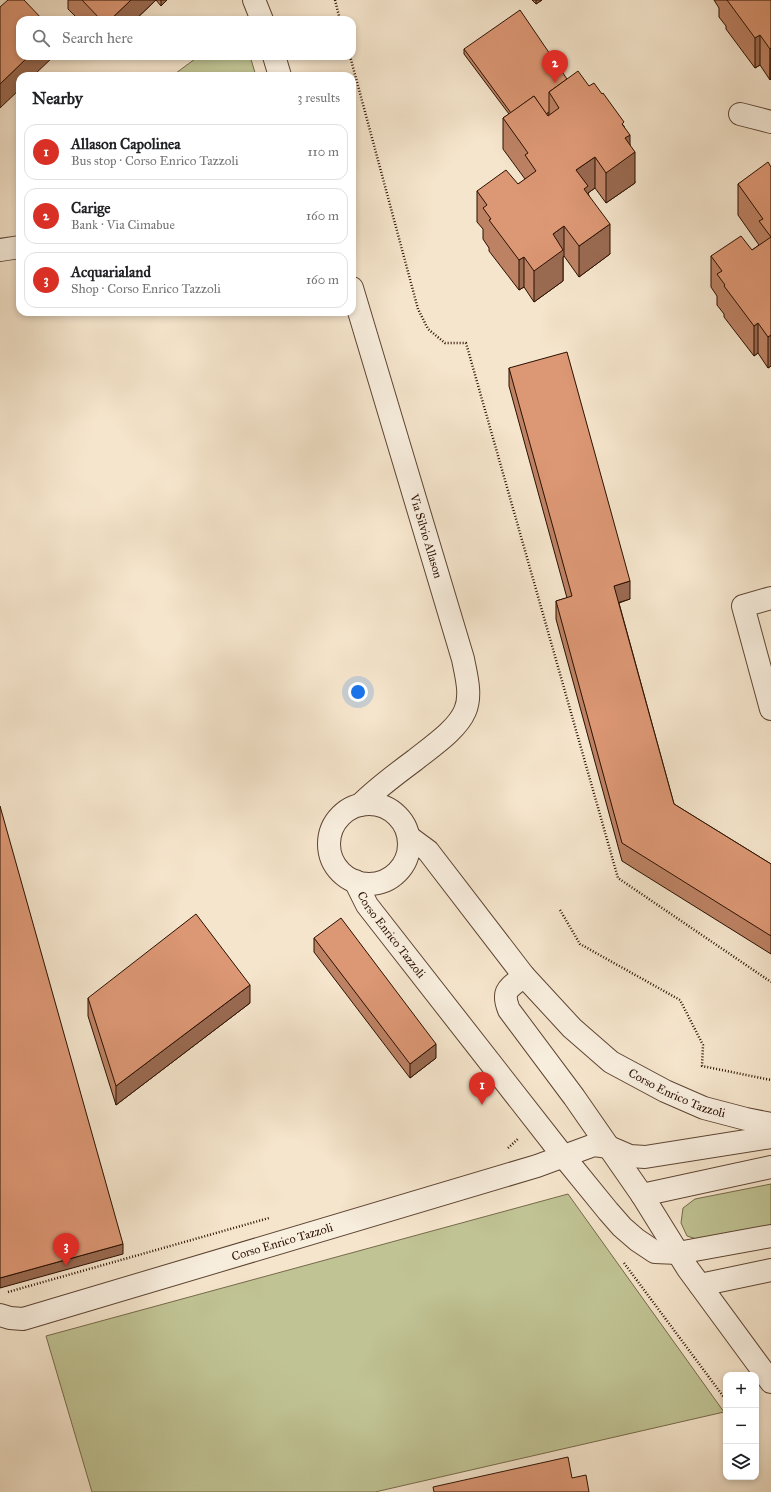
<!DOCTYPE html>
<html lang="en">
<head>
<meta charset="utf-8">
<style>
  body { margin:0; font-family:"IM FELL Great Primer",serif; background:#f2f2f2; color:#202124 }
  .controls { position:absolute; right:12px; bottom:12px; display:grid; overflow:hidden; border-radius:8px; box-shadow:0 2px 6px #0003 }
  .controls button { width:36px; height:36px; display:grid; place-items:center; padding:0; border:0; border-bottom:1px solid #e0e0e0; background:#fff; color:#202124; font:20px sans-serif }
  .you { position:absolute; left:358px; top:692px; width:14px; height:14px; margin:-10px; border:3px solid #fff; border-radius:50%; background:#1a73e8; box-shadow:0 0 0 6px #1a73e833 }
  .badge { display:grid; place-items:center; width:26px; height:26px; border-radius:50%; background:#d93025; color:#fff; font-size:13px; font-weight:700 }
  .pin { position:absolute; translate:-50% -33px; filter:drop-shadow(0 1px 2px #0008) }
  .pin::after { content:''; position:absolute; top:21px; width:14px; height:12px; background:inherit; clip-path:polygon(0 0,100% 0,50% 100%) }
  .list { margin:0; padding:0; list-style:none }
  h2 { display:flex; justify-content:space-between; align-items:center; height:52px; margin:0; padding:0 16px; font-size:17px }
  h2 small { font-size:13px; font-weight:400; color:#757577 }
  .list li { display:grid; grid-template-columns:26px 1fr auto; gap:12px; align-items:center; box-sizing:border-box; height:56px; margin:0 8px 8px; padding:0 8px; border:1px solid #e0e0e0; border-radius:12px }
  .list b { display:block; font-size:15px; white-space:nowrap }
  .list p { margin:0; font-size:13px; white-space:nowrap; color:#757577 }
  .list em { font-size:13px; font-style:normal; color:#757577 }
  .icon { flex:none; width:22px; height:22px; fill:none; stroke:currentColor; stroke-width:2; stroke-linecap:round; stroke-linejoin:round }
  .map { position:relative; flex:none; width:771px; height:1492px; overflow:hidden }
  .search { position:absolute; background:#fff; box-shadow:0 2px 6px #0003; left:16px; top:16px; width:340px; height:44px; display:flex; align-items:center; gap:10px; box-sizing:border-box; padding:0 14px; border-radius:12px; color:#757577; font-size:15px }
  .panel { position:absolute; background:#fff; box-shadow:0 2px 6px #0003; left:16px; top:72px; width:340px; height:244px; border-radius:12px }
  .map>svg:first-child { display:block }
  .green { fill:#c0c394; stroke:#766a4a }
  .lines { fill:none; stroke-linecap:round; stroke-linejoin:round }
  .minor-casing { stroke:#5e4533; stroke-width:24 }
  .path { stroke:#2b1000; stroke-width:2.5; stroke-dasharray:1 2; stroke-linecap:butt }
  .minor { stroke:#f8eede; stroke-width:22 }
  .wall { fill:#bd8264; stroke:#2b1000 }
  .shaded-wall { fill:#9a6a51; stroke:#2b1000 }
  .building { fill:#dc9774; stroke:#2b1000 }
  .labels { text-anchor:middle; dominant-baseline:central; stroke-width:3; stroke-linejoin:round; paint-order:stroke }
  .street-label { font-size:12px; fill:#2b1000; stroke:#f8eede }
</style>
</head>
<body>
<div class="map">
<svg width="771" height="1492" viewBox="0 0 771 1492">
  <rect width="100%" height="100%" fill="#f5e5cc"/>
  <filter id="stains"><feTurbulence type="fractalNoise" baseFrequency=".005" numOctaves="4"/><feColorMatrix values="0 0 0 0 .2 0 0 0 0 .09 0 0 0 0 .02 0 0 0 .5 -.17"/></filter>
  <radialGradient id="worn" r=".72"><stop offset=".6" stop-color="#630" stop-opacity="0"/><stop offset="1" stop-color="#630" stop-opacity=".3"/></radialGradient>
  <g class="green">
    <polygon points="199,56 250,56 256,76 172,76"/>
    <polygon points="771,1184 771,1228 703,1241 687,1236 681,1223 683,1208 695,1199"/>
    <polygon points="568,1194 724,1412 375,1492 92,1492 46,1336"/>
  </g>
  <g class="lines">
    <defs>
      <g id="minor">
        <polyline points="254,0 262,20"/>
        <polyline points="274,56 280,76"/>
        <polyline points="740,114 771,122"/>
        <polyline points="0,250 20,247"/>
        <path id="s1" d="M352,288L463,659C466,675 472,695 465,711C457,730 431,747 415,760C396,774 377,788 360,805"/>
        <polyline points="771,598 743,606 771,709"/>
        <circle cx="369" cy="844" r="40"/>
        <path id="s2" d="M409,837L428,851L524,976L572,1028L611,1062L665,1091L704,1108L746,1119L771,1124"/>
        <path id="s3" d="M355,881L367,905L374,914L564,1157L608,1211L622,1227L637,1240L655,1252L678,1253L771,1236"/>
        <path d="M524,976C509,988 501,990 509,1010L574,1097L642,1195L688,1269L771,1382"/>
        <polyline points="642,1195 771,1167"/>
        <polyline points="700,1285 771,1270"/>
        <path id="s4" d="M0,1315L10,1318L23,1319L537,1166L594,1145L609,1147L630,1156L645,1157L771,1137"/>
      </g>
    </defs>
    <use href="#minor" class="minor-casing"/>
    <g class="path">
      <polyline points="335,0 340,20"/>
      <polyline points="350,56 418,309 428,329 445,343 466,343 618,878 771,982"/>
      <polyline points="560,910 580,944 680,1000 703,1045 702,1066 771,1080"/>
      <polyline points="508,1148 519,1138"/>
      <polyline points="624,1263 726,1400"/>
      <polyline points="8,1292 269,1218"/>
    </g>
    <use href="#minor" class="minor"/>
  </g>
  <g class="wall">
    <polygon points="68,0 167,0 161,6 156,0 135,20 79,20 68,9"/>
    <polygon points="532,0 542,0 536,4"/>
    <polygon points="714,0 771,0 770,80 760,65 755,68 726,29 726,26 719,17 719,8"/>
    <polygon points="464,49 589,86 624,126 630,145 635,183 606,203 595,188 588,193 610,254 579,277 564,256 563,257 563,281 534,302 524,287 519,290 489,251 489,248 483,239 483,229 477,222 477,191 518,184 525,180 525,179 503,149 503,118 509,114 464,54"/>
    <polygon points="771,167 771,366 768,368 758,353 754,356 724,317 724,314 717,305 717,296 711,287 711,256 752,250 759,245 738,215 738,184"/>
    <polygon points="509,368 630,599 619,603 674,804 771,864 771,954 622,861 556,619 556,601 567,598 509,386"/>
    <polygon points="314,938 436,1058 410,1078 314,952"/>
    <polygon points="88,998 250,1003 116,1105 88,1016"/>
  </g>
  <g class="shaded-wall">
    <polygon points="131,0 156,0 135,20 110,20"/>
    <polygon points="161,0 167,0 161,6"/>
    <polygon points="536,0 542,0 536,4"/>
    <polygon points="760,35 760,65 755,68 755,38"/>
    <polygon points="771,48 771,79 770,80 770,49"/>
    <polygon points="29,56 54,56 33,76 20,76 20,89 0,108 0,84"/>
    <polygon points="549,112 549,117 524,129"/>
    <polygon points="630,135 630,155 635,152 635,183 606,203 606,173 625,138"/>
    <polygon points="595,157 595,188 588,193 588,217 576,170"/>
    <polygon points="610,224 610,254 579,277 579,246"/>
    <polygon points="564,226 564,256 563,257 563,281 534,302 534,271 553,234"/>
    <polygon points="524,257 524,287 519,290 519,260"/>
    <polygon points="758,323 758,353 754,356 754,326"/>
    <polygon points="771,335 771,366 768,368 768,337"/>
    <polygon points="630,581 630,599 614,604 614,586"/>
    <polygon points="250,985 250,1003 116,1105 116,1086"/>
    <polygon points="436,1044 436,1058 410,1078 410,1064"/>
    <polygon points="123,1244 123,1254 0,1288 0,1278"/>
  </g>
  <g class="building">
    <polygon points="8,0 24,0 43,20 20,20 20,56 29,56 0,84 0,7"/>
    <polygon points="82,0 131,0 110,20 101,20"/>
    <polygon points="727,0 771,0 771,48 770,49 760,35 755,38"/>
    <polygon points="520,10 567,79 549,92 549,112 546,114 534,96 511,113 464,49"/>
    <polygon points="578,71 589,86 594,83 602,94 603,93 624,122 622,124 630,135 625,138 635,152 606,173 595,157 576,170 588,186 584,189 610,224 579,246 564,226 553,234 563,250 534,271 524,257 519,260 489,220 491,219 483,208 487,205 477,191 506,170 518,184 536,171 525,155 528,153 503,118 534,96 548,116 559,108 549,92"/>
    <polygon points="768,162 771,167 771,335 768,337 758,323 754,326 724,286 725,285 717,274 722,271 711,256 741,236 752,250 771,237 759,221 763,219 738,184"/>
    <polygon points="567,352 630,581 614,586 674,804 771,864 771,936 622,843 556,601 572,596 509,368"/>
    <polygon points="0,806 123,1244 0,1278"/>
    <polygon points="196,914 250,985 116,1086 88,998"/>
    <polygon points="341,918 436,1044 410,1064 314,938"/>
    <polygon points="568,1457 572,1478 586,1475 589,1492 434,1492 433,1487"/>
  </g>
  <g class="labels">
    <g class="street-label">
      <text stroke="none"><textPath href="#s1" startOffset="259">Via Silvio Allason</textPath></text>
      <text stroke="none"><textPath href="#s3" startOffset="65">Corso Enrico Tazzoli</textPath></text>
      <text stroke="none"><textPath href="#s2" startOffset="377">Corso Enrico Tazzoli</textPath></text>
      <text stroke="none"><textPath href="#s4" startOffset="294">Corso Enrico Tazzoli</textPath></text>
    </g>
  </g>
  <rect width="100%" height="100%" filter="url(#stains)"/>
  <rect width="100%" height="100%" fill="url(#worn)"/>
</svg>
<div class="controls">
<button>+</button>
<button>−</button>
<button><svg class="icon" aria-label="layers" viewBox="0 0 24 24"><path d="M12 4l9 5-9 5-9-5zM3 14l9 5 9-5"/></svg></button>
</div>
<div class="you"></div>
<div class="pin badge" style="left:482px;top:1105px">1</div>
<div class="pin badge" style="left:555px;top:83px">2</div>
<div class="pin badge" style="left:66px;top:1266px">3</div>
<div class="search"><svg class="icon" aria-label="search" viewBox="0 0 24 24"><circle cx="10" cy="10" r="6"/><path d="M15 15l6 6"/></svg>Search here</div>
<section class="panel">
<h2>Nearby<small>3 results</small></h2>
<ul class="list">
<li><span class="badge">1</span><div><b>Allason Capolinea</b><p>Bus stop · Corso Enrico Tazzoli</p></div><em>110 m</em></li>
<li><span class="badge">2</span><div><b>Carige</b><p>Bank · Via Cimabue</p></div><em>160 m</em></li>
<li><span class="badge">3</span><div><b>Acquarialand</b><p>Shop · Corso Enrico Tazzoli</p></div><em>160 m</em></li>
</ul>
</section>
</div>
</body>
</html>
